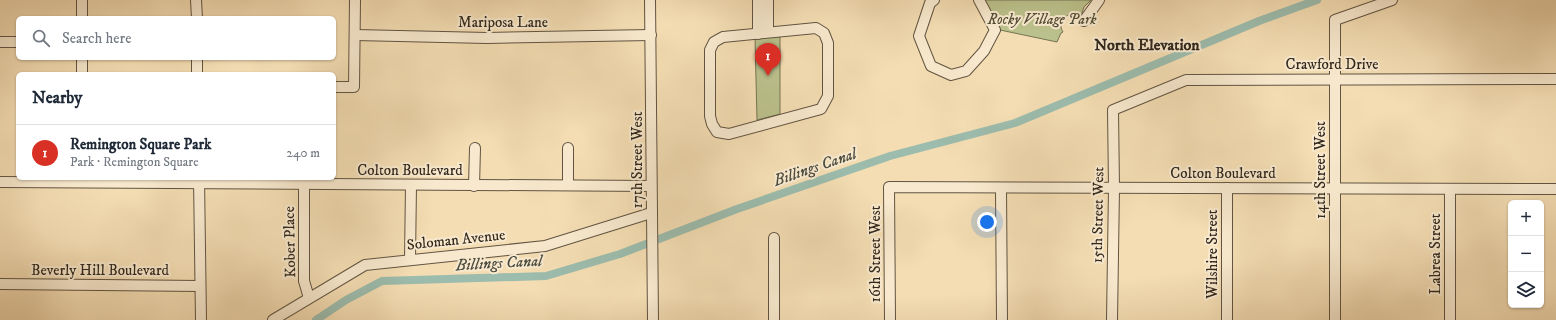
<!DOCTYPE html>
<html lang="en">
<head>
<meta charset="utf-8">
<style>
  body { margin:0; font-family:"IM FELL DW Pica",serif; background:#f2f2f3; color:#1f2937 }
  .controls { position:absolute; right:12px; bottom:12px; display:grid; overflow:hidden; border-radius:6px; box-shadow:0 1px 3px #0004 }
  .controls button { width:36px; height:36px; display:grid; place-items:center; padding:0; border:0; border-bottom:1px solid #e0e1e3; background:#fff; color:#1f2937; font:20px sans-serif }
  .you { position:absolute; left:987px; top:222px; width:14px; height:14px; margin:-10px; border:3px solid #fff; border-radius:50%; background:#1a73e8; box-shadow:0 0 0 6px #1a73e833 }
  .badge { display:grid; place-items:center; width:26px; height:26px; border-radius:50%; background:#d93025; color:#fff; font-size:13px; font-weight:700 }
  .pin { position:absolute; translate:-50% -33px; filter:drop-shadow(0 1px 2px #0008) }
  .pin::after { content:''; position:absolute; top:21px; width:14px; height:12px; background:inherit; clip-path:polygon(0 0,100% 0,50% 100%) }
  .list { margin:0; padding:0; list-style:none }
  h2 { display:flex; justify-content:space-between; align-items:center; height:52px; margin:0; padding:0 16px; font-size:17px }
  h2 small { font-size:13px; font-weight:400; color:#747a83 }
  .list li { display:grid; grid-template-columns:26px 1fr auto; gap:12px; align-items:center; box-sizing:border-box; height:56px; padding:0 16px; border-top:1px solid #e0e1e3 }
  .list b { display:block; font-size:15px; white-space:nowrap }
  .list p { margin:0; font-size:13px; white-space:nowrap; color:#747a83 }
  .list em { font-size:13px; font-style:normal; color:#747a83 }
  .icon { flex:none; width:22px; height:22px; fill:none; stroke:currentColor; stroke-width:2; stroke-linecap:round; stroke-linejoin:round }
  .map { position:relative; flex:none; width:1556px; height:320px; overflow:hidden }
  .search { position:absolute; background:#fff; box-shadow:0 1px 3px #0004; left:16px; top:16px; width:320px; height:44px; display:flex; align-items:center; gap:10px; box-sizing:border-box; padding:0 14px; border-radius:6px; color:#747a83; font-size:15px }
  .panel { position:absolute; background:#fff; box-shadow:0 1px 3px #0004; left:16px; top:72px; width:320px; height:108px; border-radius:6px }
  .map>svg:first-child { display:block }
  .green { fill:#bbc18c; stroke:#767454 }
  .lines { fill:none; stroke-linecap:round; stroke-linejoin:round }
  .canal { stroke:#9cbcad; stroke-width:8 }
  .minor-casing { stroke:#615442; stroke-width:12 }
  .minor { stroke:#f8e9ce; stroke-width:10 }
  .labels { text-anchor:middle; dominant-baseline:central; stroke-width:4; stroke-linejoin:round; paint-order:stroke }
  .park-label { font-size:15px; font-style:italic; fill:#534e38; stroke:#f8e9ce }
  .street-label { font-size:15px; fill:#30271c; stroke:#f8e9ce }
  .neighbourhood-label { font-size:16px; font-weight:bold; fill:#30271c; stroke:#f8e9ce }
  .water-label { font-size:16px; font-style:italic; fill:#4b4c40; stroke:#f8e9ce }
</style>
</head>
<body>
<div class="map">
<svg width="1556" height="320" viewBox="0 0 1556 320">
  <rect width="100%" height="100%" fill="#f4ddb3"/>
  <filter id="stains"><feTurbulence type="fractalNoise" baseFrequency=".005" numOctaves="4"/><feColorMatrix values="0 0 0 0 .2 0 0 0 0 .09 0 0 0 0 .02 0 0 0 .5 -.17"/></filter>
  <radialGradient id="worn" r=".72"><stop offset=".6" stop-color="#630" stop-opacity="0"/><stop offset="1" stop-color="#630" stop-opacity=".3"/></radialGradient>
  <g class="green">
    <path d="M985,0H1091L1084,7L1081,16L1074,12C1065,16 1057,22 1063,32L1061,33L1057,42L1000,30Z"/>
    <polygon points="780,35 780,114 757,120 755,38"/>
  </g>
  <g class="lines">
    <polyline class="canal" points="316,320 346,300 382,281 546,276 620,254 737,209 890,156 1015,123 1259,21 1317,0"/>
    <defs>
      <g id="minor">
        <polyline points="82,0 82,18"/>
        <polyline points="196,0 197,18"/>
        <polyline points="650,0 653,320"/>
        <polyline points="758,0 758,34"/>
        <polyline points="768,0 768,32"/>
        <polyline points="934,0 930,3 919,36 931,66 951,75 966,71 984,51 995,30 979,0"/>
        <polyline points="1084,21 1099,0"/>
        <polygon points="816,28 824,33 828,43 828,96 821,109 729,134 717,132 712,124 710,116 710,50 714,42 723,37"/>
        <polyline points="355,35 487,38 651,35"/>
        <polyline points="0,42 18,42"/>
        <polyline points="82,58 82,74"/>
        <polyline points="197,58 197,74"/>
        <polyline points="334,87 354,87 355,0"/>
        <polyline points="199,178 201,320"/>
        <polyline points="0,182 651,186"/>
        <polyline points="304,185 304,281 309,298"/>
        <polyline points="568,185 568,148"/>
        <polyline points="474,186 475,148"/>
        <polyline points="1001,188 1002,320"/>
        <polyline points="1227,188 1227,320"/>
        <polyline points="410,260 411,185"/>
        <polyline points="0,284 200,286"/>
        <polyline points="273,320 365,265 545,246 651,213"/>
        <polyline points="774,320 774,238"/>
        <polyline points="890,320 889,187 1556,189"/>
        <polyline points="1112,320 1114,188 1113,110 1186,80 1556,79"/>
        <polyline points="1335,320 1335,20 1392,0"/>
        <polyline points="1450,320 1450,189"/>
      </g>
    </defs>
    <use href="#minor" class="minor-casing"/>
    <use href="#minor" class="minor"/>
  </g>
  <g class="labels">
    <g class="park-label">
      <text x="1042" y="19">Rocky Village Park</text>
    </g>
    <g class="street-label">
      <text x="503" y="22">Mariposa Lane</text>
      <text x="1332" y="64">Crawford Drive</text>
      <text transform="translate(637 160) rotate(-90)">17th Street West</text>
      <text x="410" y="170">Colton Boulevard</text>
      <text transform="translate(1320 170) rotate(-90)">14th Street West</text>
      <text x="1223" y="173">Colton Boulevard</text>
      <text transform="translate(1098 215) rotate(-89)">15th Street West</text>
      <text transform="translate(456 240) rotate(-6)">Soloman Avenue</text>
      <text transform="translate(290 242) rotate(-91)">Kober Place</text>
      <text transform="translate(875 254) rotate(-90)">16th Street West</text>
      <text transform="translate(1212 254) rotate(-90)">Wilshire Street</text>
      <text transform="translate(1435 254) rotate(-90)">Labrea Street</text>
      <text x="100" y="270">Beverly Hill Boulevard</text>
    </g>
    <g class="neighbourhood-label">
      <text x="1147" y="45">North Elevation</text>
    </g>
    <g class="water-label">
      <text transform="translate(815 167) rotate(-19)">Billings Canal</text>
      <text transform="translate(499 263) rotate(-3)">Billings Canal</text>
    </g>
  </g>
  <rect width="100%" height="100%" filter="url(#stains)"/>
  <rect width="100%" height="100%" fill="url(#worn)"/>
</svg>
<div class="controls">
<button>+</button>
<button>−</button>
<button><svg class="icon" aria-label="layers" viewBox="0 0 24 24"><path d="M12 4l9 5-9 5-9-5zM3 14l9 5 9-5"/></svg></button>
</div>
<div class="you"></div>
<div class="pin badge" style="left:768px;top:76px">1</div>
<div class="search"><svg class="icon" aria-label="search" viewBox="0 0 24 24"><circle cx="10" cy="10" r="6"/><path d="M15 15l6 6"/></svg>Search here</div>
<section class="panel">
<h2>Nearby<small></small></h2>
<ul class="list">
<li><span class="badge">1</span><div><b>Remington Square Park</b><p>Park · Remington Square</p></div><em>240 m</em></li>
</ul>
</section>
</div>
</body>
</html>
